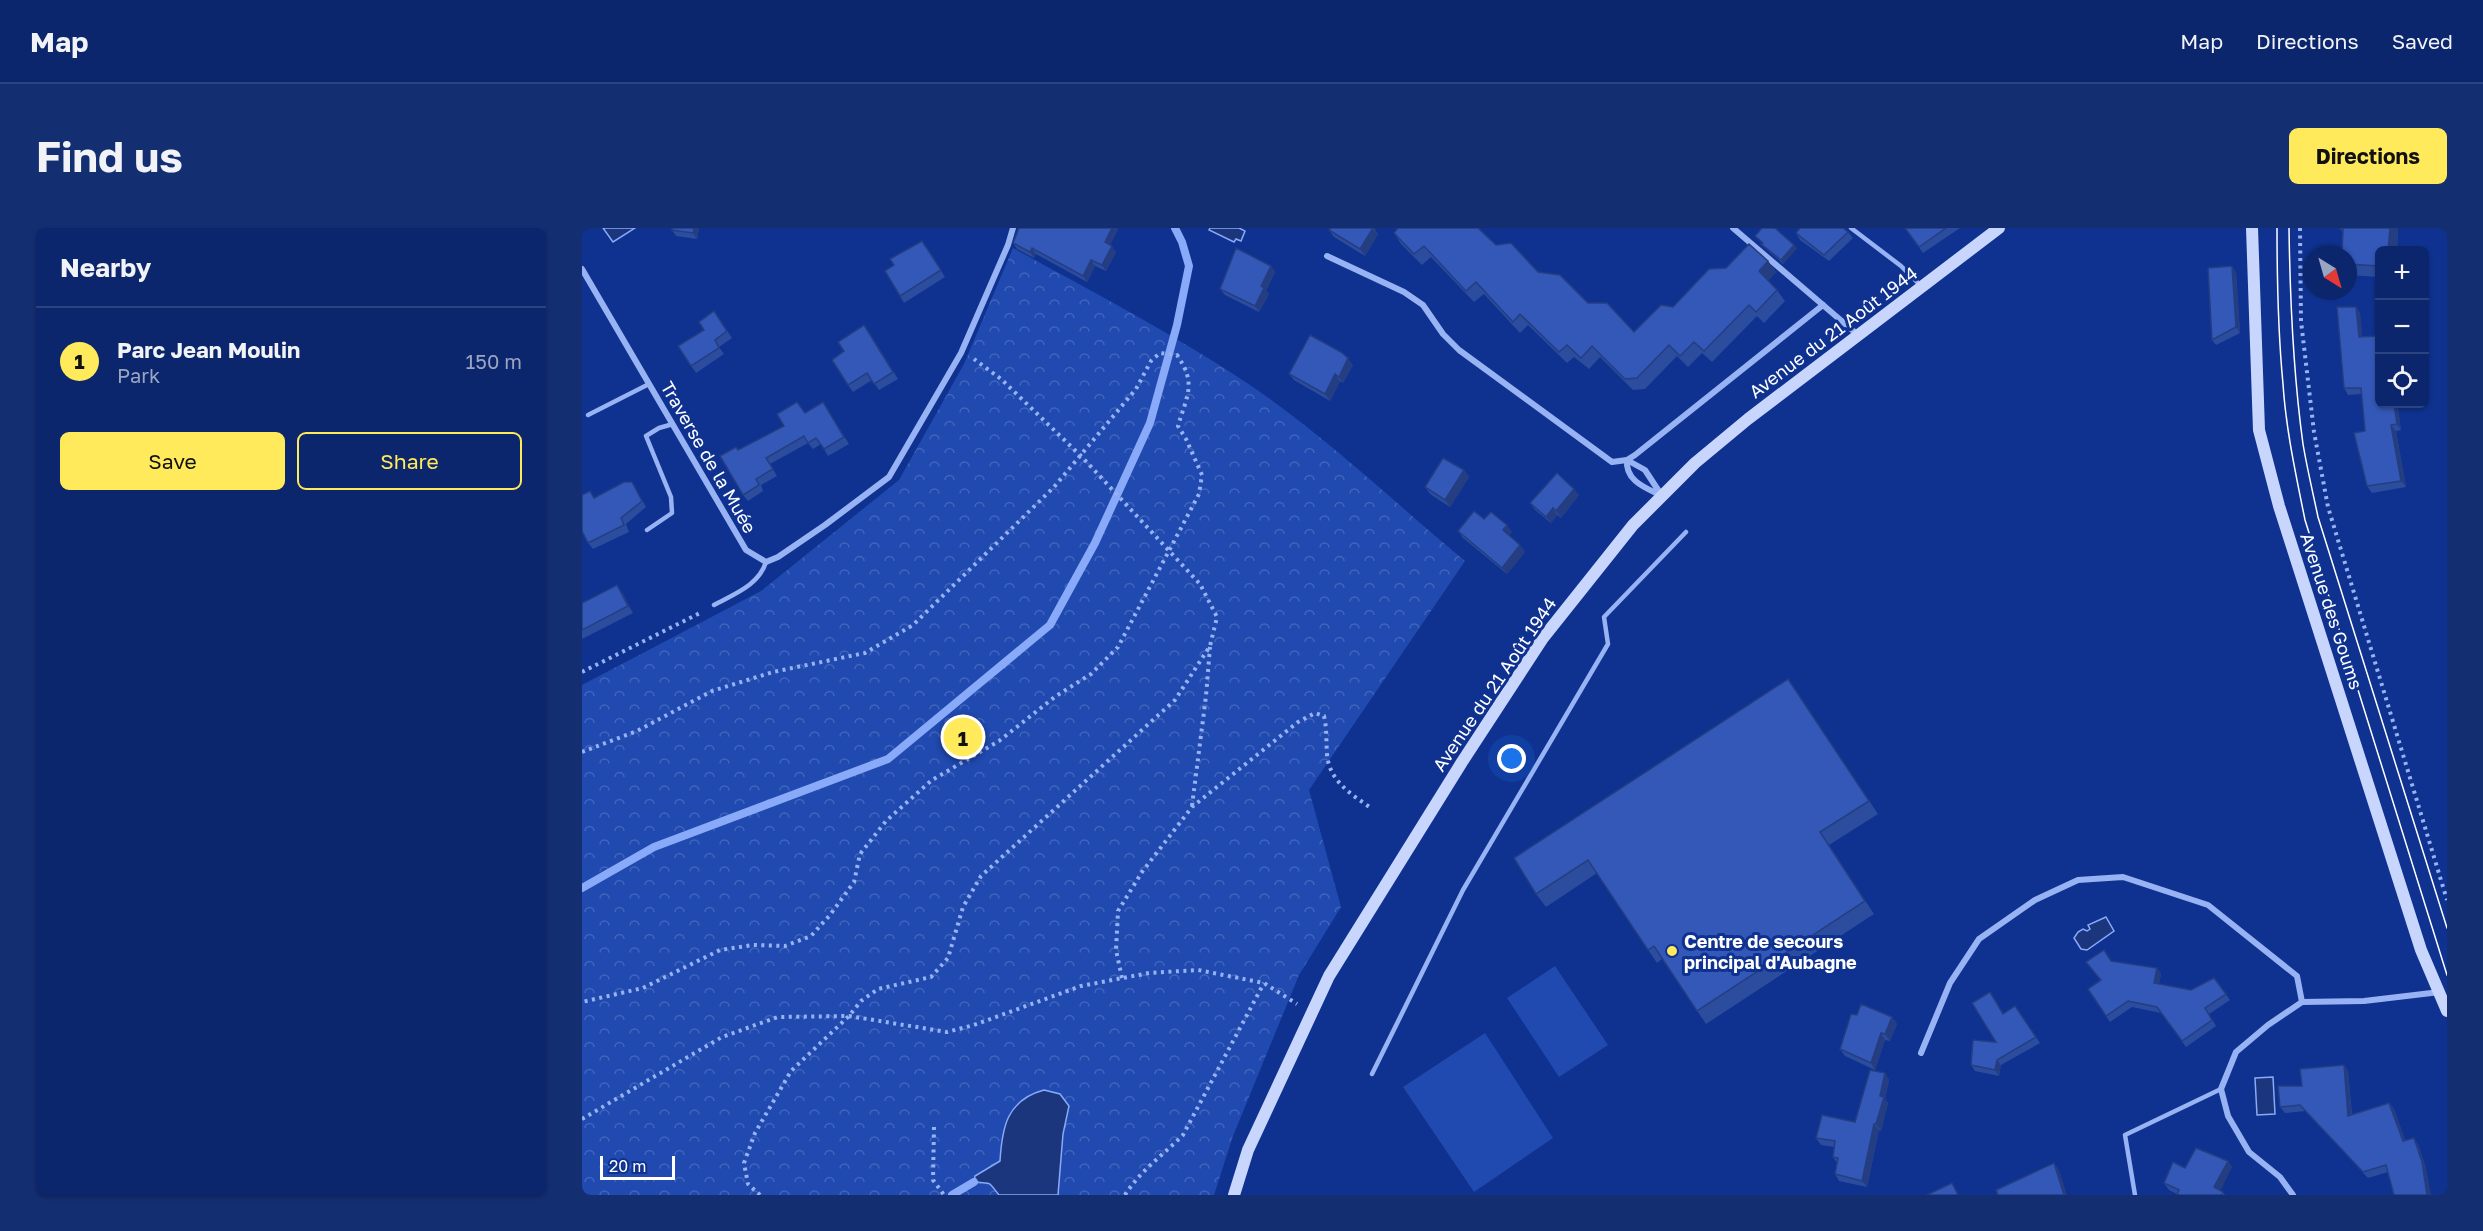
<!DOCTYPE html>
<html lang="en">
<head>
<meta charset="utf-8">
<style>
  body { margin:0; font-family:"Golos Text",sans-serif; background:#142e72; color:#f1f3f6 }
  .controls { position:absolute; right:18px; top:18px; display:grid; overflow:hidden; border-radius:9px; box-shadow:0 2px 4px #0004 }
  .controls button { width:54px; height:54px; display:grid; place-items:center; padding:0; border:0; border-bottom:2px solid #2b437f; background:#0b266c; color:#f1f3f6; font:30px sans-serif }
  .compass { position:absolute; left:1721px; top:18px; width:54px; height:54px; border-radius:50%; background:#0b266c; box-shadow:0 2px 4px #0004; rotate:143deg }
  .scale { position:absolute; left:18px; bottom:15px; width:75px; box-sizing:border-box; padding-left:6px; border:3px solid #fff; border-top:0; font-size:16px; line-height:21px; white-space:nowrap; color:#fff; -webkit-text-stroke:4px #0f3290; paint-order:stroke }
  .you { position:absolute; left:930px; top:531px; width:21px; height:21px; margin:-15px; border:4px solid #fff; border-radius:50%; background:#1a73e8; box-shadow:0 0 0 9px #1a73e833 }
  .badge { display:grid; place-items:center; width:39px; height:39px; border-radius:50%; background:#ffea5b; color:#111; font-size:20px; font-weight:700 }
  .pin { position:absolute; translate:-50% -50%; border:3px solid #fff; box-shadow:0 2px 6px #0006 }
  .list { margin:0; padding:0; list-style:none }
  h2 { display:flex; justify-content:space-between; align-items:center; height:78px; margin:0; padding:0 24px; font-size:26px }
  h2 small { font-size:20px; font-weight:400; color:#9aa5c2 }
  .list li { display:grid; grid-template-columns:39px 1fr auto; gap:18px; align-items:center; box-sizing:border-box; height:108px; padding:0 24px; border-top:2px solid #2b437f }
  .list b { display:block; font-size:22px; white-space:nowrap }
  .list p { margin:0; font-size:20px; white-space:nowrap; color:#9aa5c2 }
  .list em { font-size:20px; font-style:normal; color:#9aa5c2 }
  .actions { display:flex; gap:12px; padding:18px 24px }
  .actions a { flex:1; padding:14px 0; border:2px solid #ffea5b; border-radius:9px; text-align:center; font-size:21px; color:#ffea5b }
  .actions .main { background:#ffea5b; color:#111 }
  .icon { flex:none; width:33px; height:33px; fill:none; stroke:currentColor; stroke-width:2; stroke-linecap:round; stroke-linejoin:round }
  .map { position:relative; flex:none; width:1865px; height:967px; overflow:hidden; border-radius:9px }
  header { display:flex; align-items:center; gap:36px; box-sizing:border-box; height:84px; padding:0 30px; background:#0b266c; border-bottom:2px solid #2b437f }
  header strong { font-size:28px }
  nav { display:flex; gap:33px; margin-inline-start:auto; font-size:21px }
  .intro { display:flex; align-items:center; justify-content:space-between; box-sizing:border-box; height:144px; padding:0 36px }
  h1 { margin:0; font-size:42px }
  .button { padding:15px 27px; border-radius:9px; background:#ffea5b; color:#111; font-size:21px; font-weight:700 }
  main { display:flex; gap:36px; padding:0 36px }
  aside { flex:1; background:#0b266c; border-radius:9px; box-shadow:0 2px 4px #0004 }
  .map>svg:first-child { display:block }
  .park { fill:url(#park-crowns) }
  .pitch { fill:#204ab0 }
  .water { fill:#1b367d; stroke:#89aaf8; stroke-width:1.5 }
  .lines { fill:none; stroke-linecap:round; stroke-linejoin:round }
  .stream { stroke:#89aaf8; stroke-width:8 }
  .path { stroke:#98b3f4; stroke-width:4; stroke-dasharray:3 4.5; stroke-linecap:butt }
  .service { stroke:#98b3f4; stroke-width:4.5 }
  .minor { stroke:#98b3f4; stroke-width:6 }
  .secondary { stroke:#c8d6fd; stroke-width:12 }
  .tram { stroke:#fff; stroke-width:1.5 }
  .wall { fill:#2c4c9e }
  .shaded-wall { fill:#243e81 }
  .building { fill:#3358b8; stroke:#243e81; stroke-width:1.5 }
  .poi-dot { fill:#ffea5b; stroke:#0f3290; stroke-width:2 }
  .labels { text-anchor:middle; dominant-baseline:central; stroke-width:6; stroke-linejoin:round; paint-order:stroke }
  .street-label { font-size:18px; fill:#fff; stroke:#0f3290 }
  .poi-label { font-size:18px; font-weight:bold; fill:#fff; stroke:#0f3290; text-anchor:start }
</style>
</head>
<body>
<header>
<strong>Map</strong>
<nav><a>Map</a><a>Directions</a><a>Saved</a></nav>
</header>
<div class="intro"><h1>Find us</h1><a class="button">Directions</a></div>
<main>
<aside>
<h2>Nearby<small></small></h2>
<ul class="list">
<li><span class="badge">1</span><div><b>Parc Jean Moulin</b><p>Park</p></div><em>150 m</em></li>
</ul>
<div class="actions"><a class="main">Save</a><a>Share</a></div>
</aside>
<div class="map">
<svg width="1865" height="967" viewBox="0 0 1865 967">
  <defs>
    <pattern id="park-crowns" width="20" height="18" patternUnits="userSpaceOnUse" patternTransform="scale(1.5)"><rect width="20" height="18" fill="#204ab0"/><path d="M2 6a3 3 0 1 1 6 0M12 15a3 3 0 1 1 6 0" fill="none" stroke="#4165bc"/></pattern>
  </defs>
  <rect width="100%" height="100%" fill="#0f3290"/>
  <path class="park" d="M431,20C511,64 592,106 668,157C744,209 812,274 883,333L727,562L759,679L717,747L651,908L632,967H0V457L179,363L317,252L382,136Z"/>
  <g class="pitch">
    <polygon points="973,738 1026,817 977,849 925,770"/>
    <polygon points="903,805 971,910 892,964 821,859"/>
  </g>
  <g class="water">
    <polygon points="21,0 53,0 31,14"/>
    <polygon points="628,0 657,0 663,3 659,13 654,11 652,14 627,2"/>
    <polygon points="1524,689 1532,703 1505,722 1499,721 1492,710 1496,704 1501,701 1505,703 1508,701 1506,697"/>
    <polygon points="1691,849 1693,886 1675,887 1673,850"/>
    <path d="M462,862L478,866L487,878L481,906L476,967H417C405,952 411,956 392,954L393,948L418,933C420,899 425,872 462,862Z"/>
  </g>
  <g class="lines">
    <g class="stream">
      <polyline points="0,660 72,619 306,531 468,397 513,315 568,195 595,97 607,38 600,14 593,0"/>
      <polyline points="370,967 392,954"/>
    </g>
    <g class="path">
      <polyline points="1718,0 1719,93 1732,204 1746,279 1865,672"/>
      <polyline points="0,444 120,384"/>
      <path d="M0,524L55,503L130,463L191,444L283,425L331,397L472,259L554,161L569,133L578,125L595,127C615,156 605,167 596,198L604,211L620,247L617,266L536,419L509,446L474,468L417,513L350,552L304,593L278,626L272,654L248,687L229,708L203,718L171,717L138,722L61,760L0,774"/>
      <polyline points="610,578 624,468 628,419"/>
      <path d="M540,750L534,722L536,683L560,644L610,579L716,494L733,485L742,488C745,501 744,512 745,526C747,553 769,566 789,580"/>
      <polyline points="0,891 140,809 196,789 267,788 365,804 392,797 499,758 567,745 616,742 682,755 715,776"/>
      <polyline points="352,899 351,952 362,967"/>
      <polyline points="178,967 166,956 162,935 173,905 209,843 267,788 279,773 296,761 349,749 366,730 381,679 399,648 593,472 628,418 635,389 618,356 499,228 419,151 392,131"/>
      <path d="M543,967C558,943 581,927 601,907L682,755"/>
    </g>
    <g class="service">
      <polyline points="1269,0 1319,38 1338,57"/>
      <polyline points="6,187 67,156"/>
      <polyline points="65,302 90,285 89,269 64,208 77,200 91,196"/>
      <path d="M132,377C152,366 177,357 184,334"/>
      <polyline points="790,846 881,662 1026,416 1022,389 1104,304"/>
      <polyline points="1553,967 1543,907 1639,861"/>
    </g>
    <g class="minor">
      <polyline points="1151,0 1276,107"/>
      <polyline points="745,28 822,64 841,77 861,106 877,122 1030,234 1045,232 1053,227 1241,77"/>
      <polyline points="0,41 164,322 184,334 196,329 243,297 307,249 379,125 426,17 431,0"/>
      <path d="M1045,232L1063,242L1080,268C1064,260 1043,253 1045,232Z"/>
      <polyline points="1339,825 1368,755 1397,711 1453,672 1496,652 1541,649 1626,677 1715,748 1720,774"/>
      <polyline points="1711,967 1698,949 1667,924 1646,888 1639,861 1654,824 1686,797 1720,774 1782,773 1858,764"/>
    </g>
    <g class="secondary">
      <polyline points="1670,0 1677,202 1697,278 1839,722 1865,783"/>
      <polyline points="652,967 666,922 747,748 880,534 961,410 1051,297 1113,235 1166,191 1417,0"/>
    </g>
    <g class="tram">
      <path d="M1695,0C1695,52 1696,104 1701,156C1704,202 1714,247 1723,292L1865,747"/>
      <path d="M1707,0C1708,72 1711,144 1721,216C1725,240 1731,265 1736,289L1865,700"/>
    </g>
  </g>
  <g class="wall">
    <polygon points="90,0 117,0 115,11 94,8 90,2"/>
    <polygon points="437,0 536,0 536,1 528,17 534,24 524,43 513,38 505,54 454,26 452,30 435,21 431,15"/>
    <polygon points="749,0 792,0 796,6 783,28 752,9 747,2"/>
    <polygon points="1323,0 1378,0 1341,25"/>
    <polygon points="1758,0 1816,0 1815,22 1797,22 1797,49 1767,47 1766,45 1766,27 1761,5"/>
    <polygon points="1266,4 1271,10 1247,33 1218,12 1214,5"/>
    <polygon points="812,5 914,17 1052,104 1091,79 1144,40 1186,33 1194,44 1186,53 1195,62 1203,73 1182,95 1175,88 1130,134 1120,125 1106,139 1095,128 1063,161 1051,162 1018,129 1007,141 992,129 985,135 946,97 938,105 902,66 892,74 849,29 840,37 819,16"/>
    <polygon points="1173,8 1215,20 1201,36 1182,19 1179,16 1180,15"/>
    <polygon points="345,20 363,49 322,75 318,68 312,37"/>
    <polygon points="689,38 693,44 684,63 687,66 677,84 643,67 638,61"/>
    <polygon points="1654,44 1658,105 1634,117 1630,112"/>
    <polygon points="1774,79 1778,85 1780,109 1797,176 1816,181 1819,202 1814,203 1824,259 1790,265 1785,258 1783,203 1780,166 1766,167 1762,160"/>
    <polygon points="132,83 150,110 137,119 142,126 114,145 96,118 122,102"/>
    <polygon points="287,104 316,151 297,162 290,152 271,164 266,157"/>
    <polygon points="771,137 761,155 758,153 748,173 712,152 707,146"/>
    <polygon points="241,174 267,216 246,228 239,216 231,221 226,215 188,236 195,248 179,257 181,263 166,273 161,267 202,198"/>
    <polygon points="882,242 887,249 868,279 848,266 843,259"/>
    <polygon points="50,254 64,279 44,296 47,304 11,321 6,315"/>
    <polygon points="997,267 979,290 975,287 969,295 953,282 948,275"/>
    <polygon points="902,291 930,304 927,307 938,317 943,324 925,346 881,310 876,303"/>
    <polygon points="40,364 51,385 0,411 0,375"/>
    <polygon points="1215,464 1296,586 1247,617 1292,686 1124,796 1080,731 1075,735 1015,645 964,679 954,666"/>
    <polygon points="1529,733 1575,740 1579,746 1577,756 1609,762 1632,750 1648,772 1627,786 1634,798 1604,819 1579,785 1550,779 1528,794 1506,761 1518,752 1504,734"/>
    <polygon points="1408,764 1421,786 1433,778 1458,815 1419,837 1417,848 1393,843 1389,837 1414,814"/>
    <polygon points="1275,787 1310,789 1315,796 1308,813 1303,812 1293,842 1263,828 1258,821"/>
    <polygon points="1762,837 1766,843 1770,886 1807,875 1812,881 1823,912 1836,916 1844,940 1806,944 1786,950 1723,883 1703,885 1698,879"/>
    <polygon points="1303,845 1307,852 1303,871 1306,875 1299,903 1297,902 1285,959 1257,953 1253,946 1255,935 1251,929 1252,919 1239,917 1234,910 1273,894"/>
    <polygon points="1646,933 1650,939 1638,962 1641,964 1643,967 1595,967 1595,966 1587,962 1582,955 1603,940"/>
  </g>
  <g class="shaded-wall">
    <polygon points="112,0 117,0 115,11 111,5"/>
    <polygon points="530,0 536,0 536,1 527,19 523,14"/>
    <polygon points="791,0 796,6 783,28 778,21"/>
    <polygon points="1808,0 1816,0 1815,22 1806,22"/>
    <polygon points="1212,17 1215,20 1201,36 1199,32"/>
    <polygon points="530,18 534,24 524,43 520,37"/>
    <polygon points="450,20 454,26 452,30 448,24"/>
    <polygon points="509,32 513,38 505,54 501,48"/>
    <polygon points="1186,33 1194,44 1185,54 1177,43"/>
    <polygon points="689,38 693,44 684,63 687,66 677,84 673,78 679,58"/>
    <polygon points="1650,38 1654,44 1658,105 1654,99"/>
    <polygon points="1774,79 1778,85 1781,115 1777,109"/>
    <polygon points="766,130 771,137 761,155 757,149"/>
    <polygon points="753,146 758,153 748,173 743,166"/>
    <polygon points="1812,176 1816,181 1819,202 1815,196"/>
    <polygon points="1809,197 1814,203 1824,259 1819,253"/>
    <polygon points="882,242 887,249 868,279 863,272"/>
    <polygon points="992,261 997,267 979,290 974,283"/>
    <polygon points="971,280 975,287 969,295 964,289"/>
    <polygon points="925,297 930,304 926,309 921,302"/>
    <polygon points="938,317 943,324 925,346 920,340"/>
    <polygon points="35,357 40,364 51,385 46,378"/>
    <polygon points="1575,740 1579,746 1576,761 1572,755"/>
    <polygon points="1310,789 1315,796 1308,813 1303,806"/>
    <polygon points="1299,805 1303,812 1293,842 1289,835"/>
    <polygon points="1415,832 1419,837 1417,848 1413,842"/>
    <polygon points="1762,837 1766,843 1770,894 1766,888"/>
    <polygon points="1303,845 1307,852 1303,871 1306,875 1299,903 1294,896 1298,868"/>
    <polygon points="1807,875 1812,881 1825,919 1821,913"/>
    <polygon points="1292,896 1297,902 1285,959 1280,953"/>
    <polygon points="1832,910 1836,916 1844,940 1849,967 1845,967"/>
    <polygon points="1646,933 1650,939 1637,966 1632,959"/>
    <polygon points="1472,935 1477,942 1485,967 1482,967"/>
  </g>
  <g class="building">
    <polygon points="90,0 112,0 111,5 90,2"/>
    <polygon points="437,0 530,0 523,14 530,18 520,37 509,32 501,48 450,20 448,24 431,15"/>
    <polygon points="749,0 791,0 778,21 747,2"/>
    <polygon points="816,0 896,0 914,17 929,15 956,44 978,47 1006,75 1025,75 1052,104 1079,77 1091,79 1127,41 1144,40 1167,16 1186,33 1177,43 1195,62 1174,84 1167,77 1122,123 1112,114 1098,128 1087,117 1055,150 1043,151 1010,118 999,130 985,117 977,124 938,86 931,94 894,54 884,63 842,18 832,26 812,5"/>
    <polygon points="1180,0 1193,0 1212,17 1199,32 1179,16 1181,15 1173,8"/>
    <polygon points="1218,0 1261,0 1266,4 1242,27 1214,5"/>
    <polygon points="1323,0 1364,0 1337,19"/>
    <polygon points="1758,0 1808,0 1806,22 1797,22 1797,38 1766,36 1766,27 1760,27 1761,1 1758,1"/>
    <polygon points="340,13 359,42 318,68 303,43 312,37 308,31"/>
    <polygon points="654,20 689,38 679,58 682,60 673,78 638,61"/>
    <polygon points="1650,38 1654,99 1630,112 1626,40"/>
    <polygon points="1755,79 1774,79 1777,109 1797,108 1797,176 1812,176 1815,196 1809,197 1819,253 1785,258 1772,205 1783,203 1779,160 1762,160"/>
    <polygon points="132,83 145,103 133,112 137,120 109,138 96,118 122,102 117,94"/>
    <polygon points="282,97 311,144 292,156 285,145 266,157 250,132 262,123 256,114"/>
    <polygon points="728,107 759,124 766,130 757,149 753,146 743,166 707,146"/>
    <polygon points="215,174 223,185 241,174 262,209 242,221 234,210 226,215 222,208 184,230 191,241 174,251 177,257 161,267 138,228 154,219 156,222 202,198 195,186"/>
    <polygon points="861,230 882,242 863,272 843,259"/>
    <polygon points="975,245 992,261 974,283 971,280 964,289 948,275"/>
    <polygon points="42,254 50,254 60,273 39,290 42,297 6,315 0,303 0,267 8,263 12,270"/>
    <polygon points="892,283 902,291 909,284 925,297 921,302 938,317 920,340 876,303"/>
    <polygon points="35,357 46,378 0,402 0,375"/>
    <polygon points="1206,451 1287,573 1238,604 1283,673 1115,783 1072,718 1066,722 1006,632 954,666 932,630"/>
    <polygon points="1522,722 1529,733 1575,740 1572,755 1609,762 1632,750 1644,766 1623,780 1630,792 1600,813 1575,779 1546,773 1524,788 1506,761 1519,752 1504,734"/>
    <polygon points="1408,764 1421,786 1433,778 1454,809 1415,832 1413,842 1389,837 1391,812 1414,814 1390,775"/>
    <polygon points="1279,776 1310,789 1303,806 1299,805 1289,835 1258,821 1269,786 1275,787"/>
    <polygon points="1762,837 1766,888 1807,875 1821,913 1832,910 1840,934 1845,967 1812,967 1804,937 1781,944 1718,877 1698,879 1696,858 1720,858 1718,841"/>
    <polygon points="1288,842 1303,845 1298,868 1302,869 1294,896 1292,896 1280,953 1253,946 1256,930 1251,929 1253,913 1234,910 1240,887 1273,894"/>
    <polygon points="1614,920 1646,933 1632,959 1641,964 1640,967 1595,967 1597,962 1582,955 1591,934 1603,940"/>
    <polygon points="1472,935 1482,967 1416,967 1414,962"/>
    <polygon points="1370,955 1376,967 1345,967"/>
  </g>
  <circle class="poi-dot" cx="1090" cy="723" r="6"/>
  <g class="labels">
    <g class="street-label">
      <text transform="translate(1251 104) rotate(-37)">Avenue du 21 Août 1944</text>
      <text transform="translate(127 229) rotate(60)">Traverse de la Muée</text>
      <text transform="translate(1750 383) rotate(72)">Avenue des Goums</text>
      <text transform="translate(912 456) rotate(-56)">Avenue du 21 Août 1944</text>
    </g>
    <g class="poi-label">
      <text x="1102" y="713">Centre de secours<tspan x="1102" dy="21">principal d'Aubagne</tspan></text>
    </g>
  </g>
</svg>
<div class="controls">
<button>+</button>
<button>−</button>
<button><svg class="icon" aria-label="locate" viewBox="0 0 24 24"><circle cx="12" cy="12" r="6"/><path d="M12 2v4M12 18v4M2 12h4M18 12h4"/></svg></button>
</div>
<svg class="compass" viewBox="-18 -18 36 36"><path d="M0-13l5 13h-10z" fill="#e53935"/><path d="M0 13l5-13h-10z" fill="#9aa5c2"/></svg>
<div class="scale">20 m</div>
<div class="you"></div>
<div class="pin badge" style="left:381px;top:509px">1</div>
</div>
</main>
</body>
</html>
